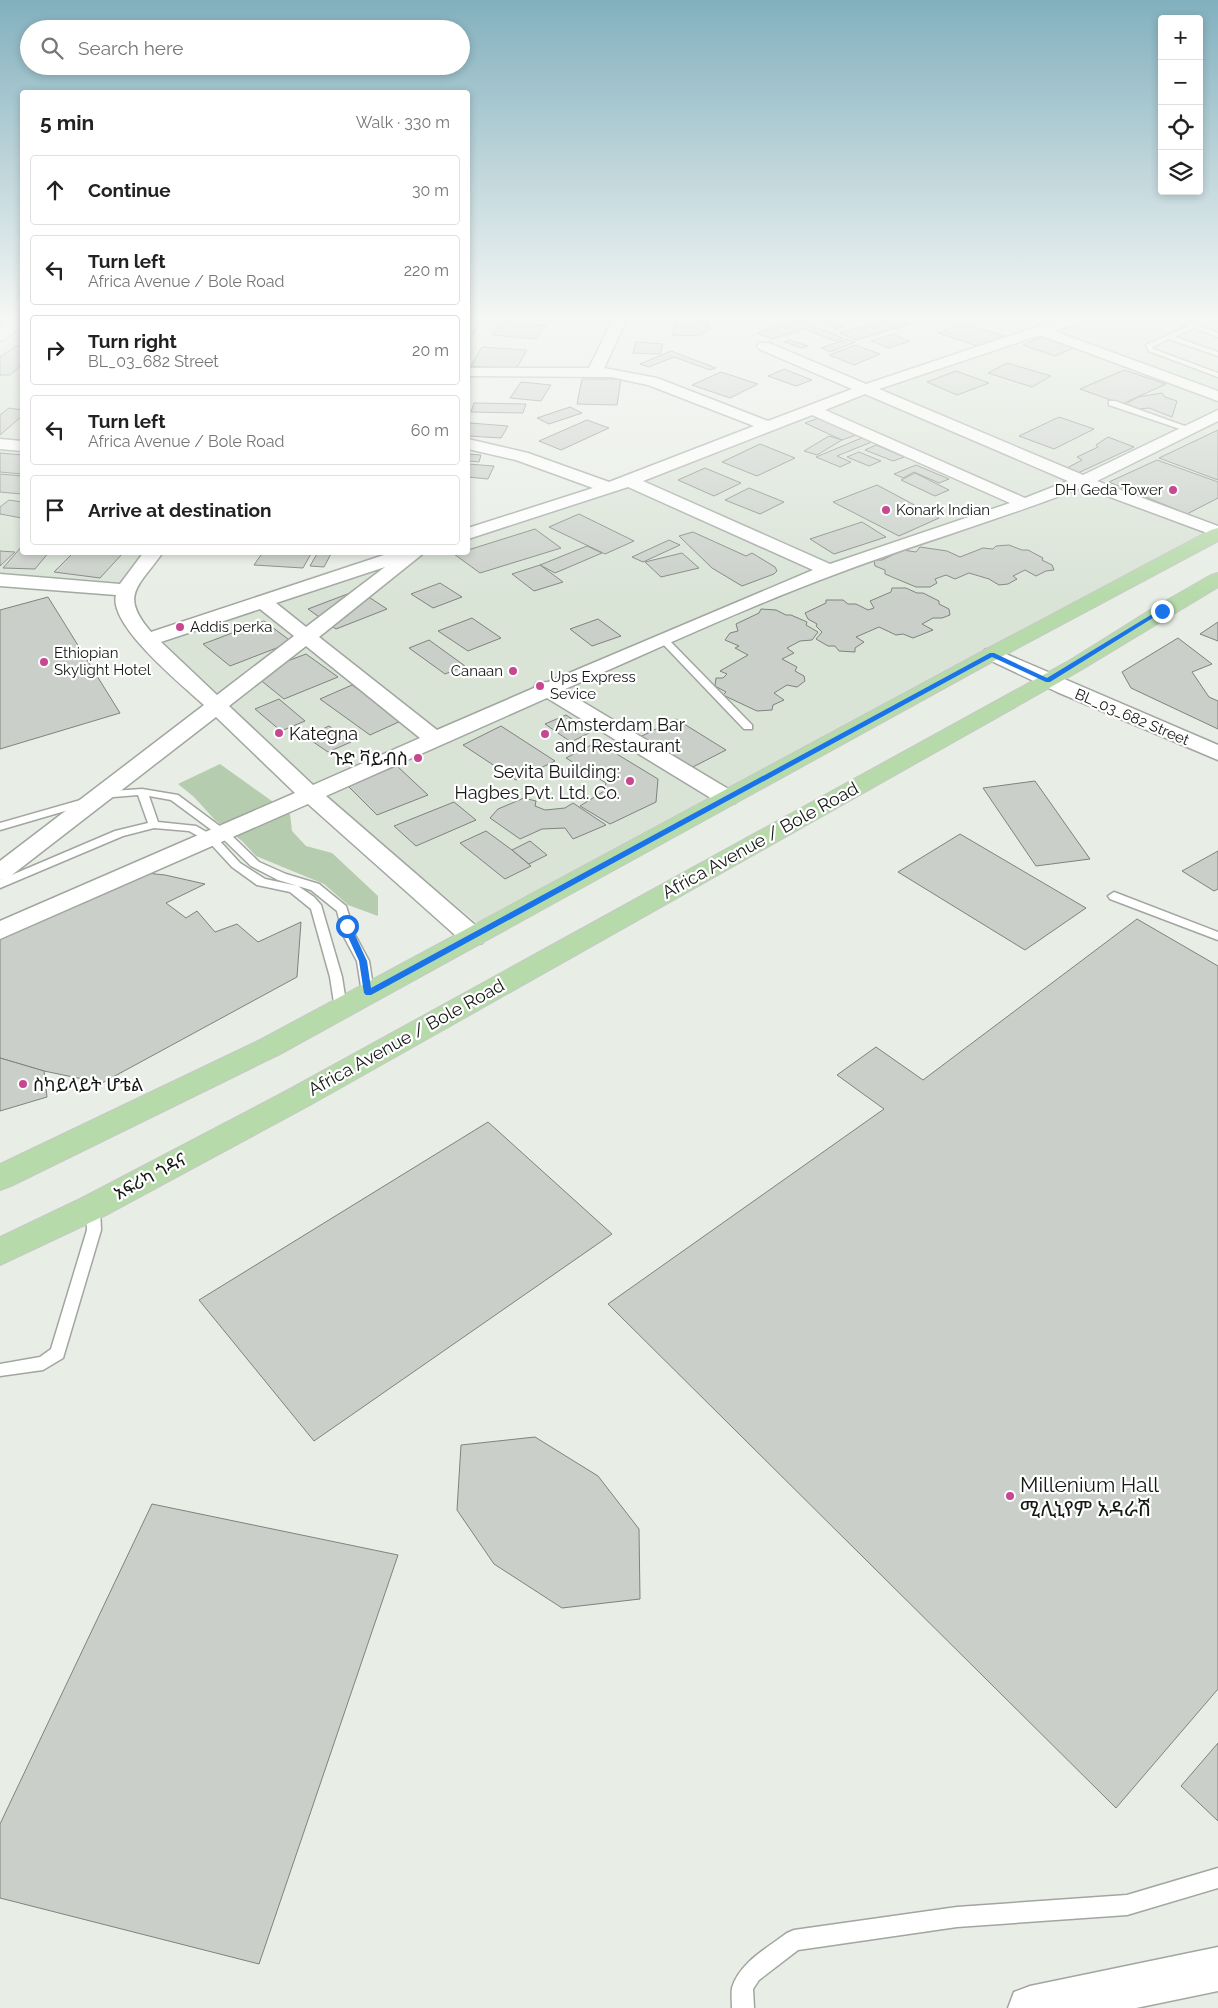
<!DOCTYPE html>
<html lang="en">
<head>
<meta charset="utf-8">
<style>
  body { margin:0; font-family:Raleway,"Noto Sans Ethiopic",sans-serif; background:#f6f6f6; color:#222 }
  .controls { position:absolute; right:15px; top:15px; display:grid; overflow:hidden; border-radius:5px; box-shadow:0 2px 8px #0003 }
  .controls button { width:45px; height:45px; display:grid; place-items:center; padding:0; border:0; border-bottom:1px solid #e0e0e0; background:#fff; color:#222; font:25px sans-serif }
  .stop { position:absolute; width:15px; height:15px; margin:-11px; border:4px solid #1a73e8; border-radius:50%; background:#fff }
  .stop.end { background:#1a73e8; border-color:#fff; box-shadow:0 1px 5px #0008 }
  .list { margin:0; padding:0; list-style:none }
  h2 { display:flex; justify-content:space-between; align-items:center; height:65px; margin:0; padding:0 20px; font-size:21px }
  h2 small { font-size:16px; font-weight:400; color:#767676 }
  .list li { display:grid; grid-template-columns:32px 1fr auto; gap:15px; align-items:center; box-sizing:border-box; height:70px; margin:0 10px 10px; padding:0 10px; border:1px solid #e0e0e0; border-radius:5px }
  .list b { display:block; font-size:19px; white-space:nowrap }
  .list p { margin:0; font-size:16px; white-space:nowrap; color:#767676 }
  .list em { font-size:16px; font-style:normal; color:#767676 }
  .icon { flex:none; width:28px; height:28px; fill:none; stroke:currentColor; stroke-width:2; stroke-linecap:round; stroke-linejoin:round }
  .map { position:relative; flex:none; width:1218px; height:2008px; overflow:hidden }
  .search { position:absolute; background:#fff; box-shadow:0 2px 8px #0003; left:20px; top:20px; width:450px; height:55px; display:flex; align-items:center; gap:12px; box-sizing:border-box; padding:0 18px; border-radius:28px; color:#767676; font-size:19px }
  .panel { position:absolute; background:#fff; box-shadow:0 2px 8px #0003; left:20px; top:90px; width:450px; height:465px; border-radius:5px }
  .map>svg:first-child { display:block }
  .built { fill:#d9e3d6 }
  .green { fill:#b5ccae }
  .building { fill:#cacfc9; stroke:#7f837d }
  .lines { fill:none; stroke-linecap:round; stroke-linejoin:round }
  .service-casing { stroke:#a1a6a0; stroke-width:3 }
  .minor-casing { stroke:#a1a6a0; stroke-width:3 }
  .tertiary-casing { stroke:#a1a6a0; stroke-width:2 }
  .primary-casing { stroke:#c7c8c7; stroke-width:2 }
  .trunk-casing { stroke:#c7c8c7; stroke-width:2 }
  .service { fill:#fff; fill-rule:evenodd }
  .minor { fill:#fff; fill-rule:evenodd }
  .tertiary { fill:#fff; fill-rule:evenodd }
  .primary { fill:#b6daaa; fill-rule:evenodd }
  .trunk { fill:#9ece8e; fill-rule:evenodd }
  .route { fill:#1a73e8 }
  .poi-dot { fill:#c74791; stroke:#fff; stroke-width:2 }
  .labels { text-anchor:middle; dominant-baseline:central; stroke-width:4.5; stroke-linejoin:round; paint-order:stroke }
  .far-poi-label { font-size:15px; fill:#161816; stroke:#fff; text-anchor:start }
  .far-street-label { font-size:15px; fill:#161816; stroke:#fff }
  .poi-label { font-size:18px; fill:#161816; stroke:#fff; text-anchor:start }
  .street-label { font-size:18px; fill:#161816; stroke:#fff }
  .near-poi-label { font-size:21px; fill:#161816; stroke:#fff; text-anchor:start }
</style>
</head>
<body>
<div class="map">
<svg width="1218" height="2008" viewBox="0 0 1218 2008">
  <rect width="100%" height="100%" fill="#e8ede6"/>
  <g class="built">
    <polygon points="1079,319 1218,319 1218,527 482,927 147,649 421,553 468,552 468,536"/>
    <polygon points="22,332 22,552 143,553 117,586 0,575 0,349"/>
  </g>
  <polygon class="green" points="220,764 290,814 292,831 306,846 332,853 378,896 378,916 348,905 324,884 256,856 242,841 215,820 194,797 178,784"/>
  <g class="building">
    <polygon points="677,319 705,319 704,323 709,323 707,332 702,332 701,336 672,335"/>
    <polygon points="801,319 818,325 772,339 757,333"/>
    <polygon points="889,319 897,319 909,324 856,340 840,333"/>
    <polygon points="826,320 843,327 837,329 820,323"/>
    <polygon points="503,322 546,326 536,339 492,335"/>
    <polygon points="962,323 1004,336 980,347 938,333"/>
    <polygon points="817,328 843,338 835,341 809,331"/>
    <polygon points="893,334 910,341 889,348 871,341"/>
    <polygon points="1046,335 1078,346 1055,356 1023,345"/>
    <polygon points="846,339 855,342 830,352 821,348"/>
    <polygon points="790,340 808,346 802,348 784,342"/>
    <polygon points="636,342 663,344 660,354 633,353"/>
    <polygon points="855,345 880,354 854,365 829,355"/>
    <polygon points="16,346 22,346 22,365 10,375 0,375 0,357"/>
    <polygon points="482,347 527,350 516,369 471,366"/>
    <polygon points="671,351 716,368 710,370 674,357 649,367 640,364"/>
    <polygon points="1007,363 1051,376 1032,387 988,373"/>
    <polygon points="784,369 812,380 796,386 768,376"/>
    <polygon points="1124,370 1166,384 1122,404 1080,389"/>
    <polygon points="956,371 989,383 957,395 927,382"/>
    <polygon points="721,372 758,384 730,398 692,385"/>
    <polygon points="582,379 621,379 617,405 577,404"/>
    <polygon points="521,382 551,385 541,401 510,398"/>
    <polygon points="1162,393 1165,397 1177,401 1172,417 1149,408 1139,409 1126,404 1138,397"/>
    <polygon points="474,403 526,404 523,413 471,412"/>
    <polygon points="570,407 582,413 549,424 537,418"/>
    <polygon points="9,408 22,410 22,416 0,435 0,415"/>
    <polygon points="1059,417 1094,429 1054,449 1019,436"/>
    <polygon points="819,418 856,435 842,440 805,423"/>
    <polygon points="587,420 609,428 561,450 539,441"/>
    <polygon points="470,423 508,426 501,438 468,436"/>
    <polygon points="1218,430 1218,480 1159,458"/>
    <polygon points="829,436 842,440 817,455 804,451"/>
    <polygon points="864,437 874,441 837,456 851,462 840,467 816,457"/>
    <polygon points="1108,437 1134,447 1078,473 1067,468 1082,460 1077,457 1098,447 1096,445"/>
    <polygon points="760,444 795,458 757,476 722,462"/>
    <polygon points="876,445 904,457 893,461 865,450"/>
    <polygon points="859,452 881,461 869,466 847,457"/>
    <polygon points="0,453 22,455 22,474 0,472"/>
    <polygon points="468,454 481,455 479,462 468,461"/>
    <polygon points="1157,460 1218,482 1218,498 1187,514 1109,482"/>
    <polygon points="468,464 494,466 488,479 468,477"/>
    <polygon points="916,465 949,479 939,483 914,472 903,478 894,474"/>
    <polygon points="705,468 741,483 714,496 678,480"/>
    <polygon points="915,473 949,490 935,496 901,480"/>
    <polygon points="0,474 22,476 22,492 21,494 0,492"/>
    <polygon points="877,485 939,518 899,536 833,502"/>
    <polygon points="749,488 784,502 760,514 725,500"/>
    <polygon points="9,500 22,502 22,518 0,514 0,507"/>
    <polygon points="579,514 634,541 605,554 549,527"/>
    <polygon points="862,522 886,537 834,554 810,539"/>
    <polygon points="535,529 561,548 480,573 454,554 468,552 468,550"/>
    <polygon points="693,532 746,556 752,553 775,567 777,571 774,574 742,586 712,568 679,536"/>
    <polygon points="669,540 680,545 643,562 632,557"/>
    <polygon points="1009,545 1022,550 1028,550 1043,558 1042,560 1052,565 1054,570 1046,571 1036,576 1025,570 1013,576 1017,579 1008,584 999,585 989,579 969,573 955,579 946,575 935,579 937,583 930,587 916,587 885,574 885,570 875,566 874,560 882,560 903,550 916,552 920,547 947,551 960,557 983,548 993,549 996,546"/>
    <polygon points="22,546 22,552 49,552 35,569 3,568"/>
    <polygon points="587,546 602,553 555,573 540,565"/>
    <polygon points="0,551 15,552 0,566"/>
    <polygon points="74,552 124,552 100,578 54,572"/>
    <polygon points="263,552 312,552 303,568 254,565"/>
    <polygon points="318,552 332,552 324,567 310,566"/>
    <polygon points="682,553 699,568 661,577 645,562"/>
    <polygon points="540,565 563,582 534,591 512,574"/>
    <polygon points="440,583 462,597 433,608 411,594"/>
    <polygon points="892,588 906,588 917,593 923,593 939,601 939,604 949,609 950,615 942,618 933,618 922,624 933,630 913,638 903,634 896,635 879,627 856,637 864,642 855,648 855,652 839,651 835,646 828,646 816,639 822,632 816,626 817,624 808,619 805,613 826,603 826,600 843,600 848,604 856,604 868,610 874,608 870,601 891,592"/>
    <polygon points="358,590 387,609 336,629 308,609"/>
    <polygon points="48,597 120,713 0,749 0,610"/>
    <polygon points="761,609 776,610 786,615 791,615 807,622 806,625 818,632 812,640 800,641 787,648 794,653 782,659 797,667 795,671 804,676 805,681 797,687 787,685 774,693 784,700 773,705 772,710 757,711 723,695 726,692 715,686 716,678 723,678 727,674 720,671 748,655 735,648 739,646 725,640 730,633 738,631 736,624 759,613"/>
    <polygon points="472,618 501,638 468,651 438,631"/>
    <polygon points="598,619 621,636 592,646 570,629"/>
    <polygon points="264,621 292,642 230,666 203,644"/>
    <polygon points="1218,622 1218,641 1200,634"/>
    <polygon points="1178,638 1212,664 1192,672 1209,697 1218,701 1218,729 1131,688 1122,672"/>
    <polygon points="429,640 465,666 445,674 409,648"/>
    <polygon points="306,654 338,677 284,699 253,674"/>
    <polygon points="352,685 403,720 370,735 320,699"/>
    <polygon points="279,699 305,721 281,731 255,709"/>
    <polygon points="566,715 591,732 571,742 545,724"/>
    <polygon points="676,719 726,750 687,770 638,738"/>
    <polygon points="329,726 351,742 328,752 306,737"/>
    <polygon points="501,726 555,761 516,780 463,745"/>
    <polygon points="597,742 658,779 656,802 610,824 580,806 604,791 606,783 566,758"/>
    <polygon points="397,766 428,795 377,815 347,785"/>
    <polygon points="1035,781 1090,859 1036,866 983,788"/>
    <polygon points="524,798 536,801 535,806 545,810 565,808 573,803 606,825 573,839 565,828 542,829 520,839 490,818 498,809"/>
    <polygon points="454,802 476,820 416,846 394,826"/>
    <polygon points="486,831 512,850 531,866 505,879 460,843"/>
    <polygon points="960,834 1086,908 1025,950 898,872"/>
    <polygon points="530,841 547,855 529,864 512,850"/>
    <polygon points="1218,851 1218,889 1214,891 1182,871"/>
    <polygon points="137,872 165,875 205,884 166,903 186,918 197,911 215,932 237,924 258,942 301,922 297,977 102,1083 44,1071 0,1058 0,930"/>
    <polygon points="1137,919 1218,966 1218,1689 1116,1808 608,1304 884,1109 837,1075 876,1047 923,1080"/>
    <polygon points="0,1058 44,1071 47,1097 0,1111"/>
    <polygon points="488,1122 612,1234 314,1441 199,1300"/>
    <polygon points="535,1437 598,1476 639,1529 640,1599 562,1608 494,1564 457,1510 461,1445"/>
    <polygon points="152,1504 398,1555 259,1964 0,1898 0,1824"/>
    <polygon points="1218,1743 1218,1821 1181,1786"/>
  </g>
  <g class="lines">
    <defs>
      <g id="service">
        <polygon points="1172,319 1182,319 1218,333 1218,337 1194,328 1175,337 1218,352 1218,356 1169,339 1152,347 1153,349 1218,373 1218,377 1149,351 1146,345 1188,326"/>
        <polygon points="1109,401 1115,401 1193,429 1186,431 1109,405"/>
        <polygon points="663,636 666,637 752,725 752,729 744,729 660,641 658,639"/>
        <polygon points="142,789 178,795 229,833 259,862 286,874 319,884 346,906 355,935 369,961 374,993 372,996 364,996 362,993 357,961 343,935 337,911 311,890 278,880 251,866 221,837 171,800 149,796 158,822 196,826 217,838 240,863 265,879 298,886 314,897 321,905 342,977 347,1009 345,1012 341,1013 335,1009 330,977 311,909 290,892 257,885 232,867 209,842 189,831 154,828 123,836 0,888 0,880 115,831 148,823 138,795 113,797 0,830 0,823 112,791"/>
        <polygon points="1114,892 1218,932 1218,940 1110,899 1108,896"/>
        <polygon points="93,1201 98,1203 100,1207 101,1230 63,1358 43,1370 0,1376 0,1364 40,1357 51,1349 87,1230 86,1207 88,1203"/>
        <path d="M1218,1868V1888L1127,1915L957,1927L798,1950L759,1980L753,1989L754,2008H732C732,2002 731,1994 732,1988C739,1963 767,1948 787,1933L794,1930L957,1907L1127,1895Z"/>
      </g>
      <g id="minor">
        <polygon points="468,319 479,319 473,332 468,333"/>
        <path d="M613,319H627L604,368L657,378L768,421L852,389L759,349L757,346L759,343H769L866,384L1060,319H1082L1080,322L1054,331L1218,391V401L1040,335L879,389L1083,475L1218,410V421L1097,481L1218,526V537L1083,487C1002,519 918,543 836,574C744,608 653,651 563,690L735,793L738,798L735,803L727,805L719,803L547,698L326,796L482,931L486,937L482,943L473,945L464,943L308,804L0,939V921L295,793L216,717L8,878L0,880V861L204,705C182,685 108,625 116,595L0,586V574L120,584L144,552H163C140,586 118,594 151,632L393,552H425L319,637L437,730L534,688L536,683L548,682L813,570L628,487L468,539V528L593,488L516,460L468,449V439L528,453L609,482L754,426L648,385L611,377L468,376V368H589ZM865,394L1068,481L1025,498L825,410ZM812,415L1010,503L830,564L643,481ZM385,567L306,627L276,603ZM260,609L294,636L217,695L161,642ZM306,646L420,738L313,785L229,706Z"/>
        <polygon points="0,439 22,441 22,451 0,449"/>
        <polygon points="992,648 1218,745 1218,760 1057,692 985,658 982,654 985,650"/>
        <polygon points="1218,1947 1218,1991 1136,2008 1008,2008 1014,1992 1030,1986"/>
      </g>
      <polygon id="tertiary" points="13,319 22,319 22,326 5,340 0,341 0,330"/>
      <g id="primary">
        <polygon points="1218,528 1218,541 999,658 280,1054 11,1186 0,1190 0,1164 260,1040 985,650 1211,530"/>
        <polygon points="1218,573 1218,587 1081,670 310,1105 104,1216 0,1265 0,1237 82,1198 290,1089 1067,662 1155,607 1211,575"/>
      </g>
      <polygon id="trunk" points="0,319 11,319 5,325 0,326"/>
    </defs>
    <use href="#service" class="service-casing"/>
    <use href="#minor" class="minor-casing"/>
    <use href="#tertiary" class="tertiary-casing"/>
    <use href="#primary" class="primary-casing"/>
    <use href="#trunk" class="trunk-casing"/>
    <use href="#service" class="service"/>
    <use href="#minor" class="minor"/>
    <use href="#tertiary" class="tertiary"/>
    <use href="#primary" class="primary"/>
    <use href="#trunk" class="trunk"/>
  </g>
  <linearGradient id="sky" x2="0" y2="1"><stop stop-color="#82b0be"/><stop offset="0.53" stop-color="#f5f7f4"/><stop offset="1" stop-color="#f5f7f4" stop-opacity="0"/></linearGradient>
  <rect width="1218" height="600" fill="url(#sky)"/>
  <polygon class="route" points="1159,610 1164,611 1050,682 1046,682 992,657 371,995 366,995 364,993 359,961 343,926 344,924 351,926 367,961 371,988 990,653 994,653 1047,678"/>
  <g class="poi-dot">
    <circle cx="1173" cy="490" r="5"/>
    <circle cx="886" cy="510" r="5"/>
    <circle cx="180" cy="627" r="5"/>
    <circle cx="44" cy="662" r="5"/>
    <circle cx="513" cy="671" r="5"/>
    <circle cx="540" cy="686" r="5"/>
    <circle cx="279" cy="733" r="5"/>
    <circle cx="545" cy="734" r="5"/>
    <circle cx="418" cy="758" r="5"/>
    <circle cx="630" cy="781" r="5"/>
    <circle cx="23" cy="1084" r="5"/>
    <circle cx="1010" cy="1496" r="5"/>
  </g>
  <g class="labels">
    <g class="far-poi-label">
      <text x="1163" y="490" text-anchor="end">DH Geda Tower</text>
      <text x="896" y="510">Konark Indian</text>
      <text x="190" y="627">Addis perka</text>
      <text x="54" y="653">Ethiopian<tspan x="54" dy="17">Skylight Hotel</tspan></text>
      <text x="503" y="671" text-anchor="end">Canaan</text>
      <text x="550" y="677">Ups Express<tspan x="550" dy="17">Sevice</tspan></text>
    </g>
    <g class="far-street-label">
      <text transform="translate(1132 717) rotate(23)">BL_03_682 Street</text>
    </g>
    <g class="poi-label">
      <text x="555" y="724">Amsterdam Bar<tspan x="555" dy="21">and Restaurant</tspan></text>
      <text x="289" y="733">Kategna</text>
      <text x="408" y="758" text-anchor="end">ጉድ ቫይብስ</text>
      <text x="620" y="771" text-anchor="end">Sevita Building:<tspan x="620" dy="21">Hagbes Pvt. Ltd. Co.</tspan></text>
      <text x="33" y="1084">ስካይላይት ሆቴል</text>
    </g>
    <g class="street-label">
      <text transform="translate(760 840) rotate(-29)">Africa Avenue / Bole Road</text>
      <text transform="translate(406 1037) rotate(-29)">Africa Avenue / Bole Road</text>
      <text transform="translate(150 1176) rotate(-28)">አፍሪካ ጎዳና</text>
    </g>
    <g class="near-poi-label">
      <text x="1020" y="1484">Millenium Hall<tspan x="1020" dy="24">ሚሊኒየም አዳራሽ</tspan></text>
    </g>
  </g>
</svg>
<div class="controls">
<button>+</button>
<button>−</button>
<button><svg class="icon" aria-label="locate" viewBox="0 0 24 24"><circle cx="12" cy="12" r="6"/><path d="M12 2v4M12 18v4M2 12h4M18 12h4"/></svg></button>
<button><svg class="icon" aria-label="layers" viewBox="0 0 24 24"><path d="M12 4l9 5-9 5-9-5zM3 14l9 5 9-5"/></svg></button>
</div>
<div class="stop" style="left:347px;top:926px"></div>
<div class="stop end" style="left:1162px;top:611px"></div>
<div class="search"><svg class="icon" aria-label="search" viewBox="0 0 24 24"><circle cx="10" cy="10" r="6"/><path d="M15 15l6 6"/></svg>Search here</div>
<section class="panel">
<h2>5 min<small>Walk · 330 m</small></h2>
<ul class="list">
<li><svg class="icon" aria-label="ahead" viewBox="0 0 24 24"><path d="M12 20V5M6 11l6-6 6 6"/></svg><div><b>Continue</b></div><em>30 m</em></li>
<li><svg class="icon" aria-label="left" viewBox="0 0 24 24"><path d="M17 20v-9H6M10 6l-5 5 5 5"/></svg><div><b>Turn left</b><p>Africa Avenue / Bole Road</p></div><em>220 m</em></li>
<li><svg class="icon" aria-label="right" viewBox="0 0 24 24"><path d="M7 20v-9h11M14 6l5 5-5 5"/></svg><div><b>Turn right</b><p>BL_03_682 Street</p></div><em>20 m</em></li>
<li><svg class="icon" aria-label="left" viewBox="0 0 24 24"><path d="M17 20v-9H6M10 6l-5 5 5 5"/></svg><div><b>Turn left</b><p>Africa Avenue / Bole Road</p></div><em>60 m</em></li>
<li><svg class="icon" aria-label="arrive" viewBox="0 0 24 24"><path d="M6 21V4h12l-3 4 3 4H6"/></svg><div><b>Arrive at destination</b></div></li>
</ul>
</section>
</div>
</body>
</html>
